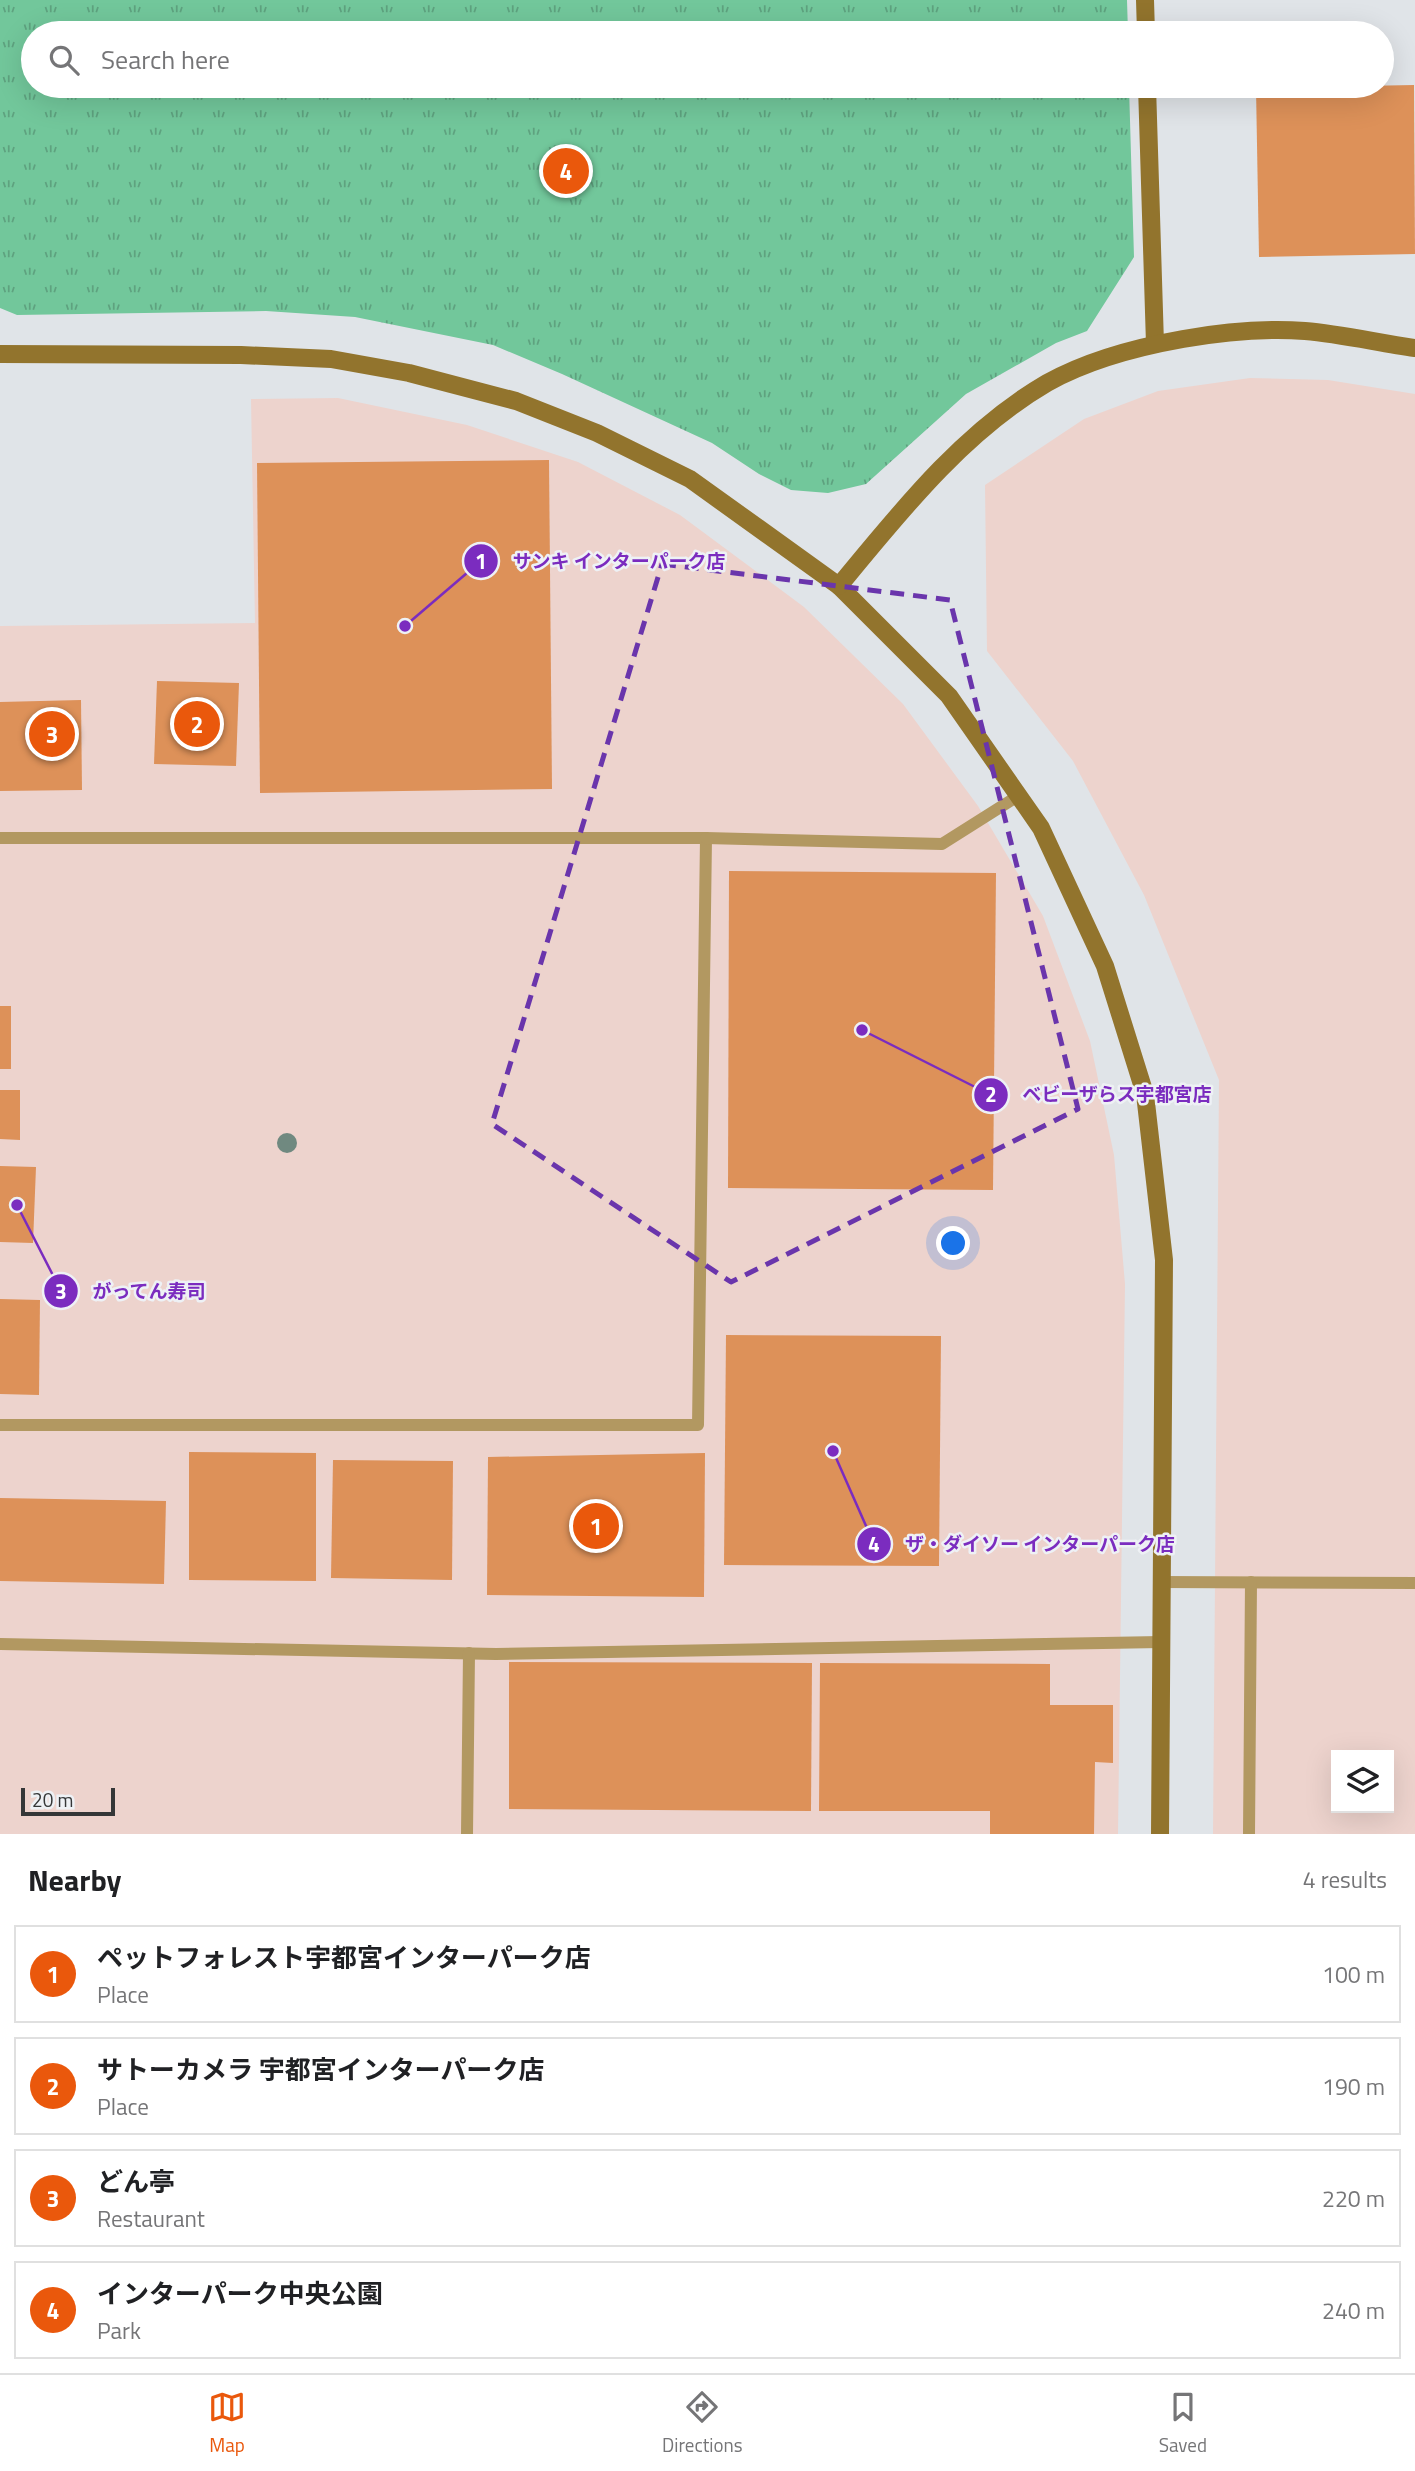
<!DOCTYPE html>
<html lang="en">
<head>
<meta charset="utf-8">
<style>
  body { margin:0; font-family:"Titillium Web","Noto Sans JP",sans-serif; background:#f6f6f6; color:#202124 }
  .controls { position:absolute; right:21px; bottom:21px; display:grid; overflow:hidden; border-radius:0px; box-shadow:0 7px 28px #0002 }
  .controls button { width:63px; height:63px; display:grid; place-items:center; padding:0; border:0; border-bottom:2px solid #e0e0e0; background:#fff; color:#202124; font:35px sans-serif }
  .scale { position:absolute; left:21px; bottom:18px; width:94px; box-sizing:border-box; padding-left:7px; border:4px solid #353738; border-top:0; font-size:19px; line-height:24px; white-space:nowrap; color:#353738; -webkit-text-stroke:5px #eef1f5; paint-order:stroke }
  .you { position:absolute; left:954px; top:1244px; width:24px; height:24px; margin:-18px; border:5px solid #fff; border-radius:50%; background:#1a73e8; box-shadow:0 0 0 10px #1a73e833 }
  .badge { display:grid; place-items:center; width:46px; height:46px; border-radius:50%; background:#ea580c; color:#fff; font-size:23px; font-weight:700 }
  .pin { position:absolute; translate:-50% -50%; border:4px solid #fff; box-shadow:0 2px 7px #0006 }
  .list { margin:0; padding:0; list-style:none }
  h2 { display:flex; justify-content:space-between; align-items:center; height:91px; margin:0; padding:0 28px; font-size:30px }
  h2 small { font-size:23px; font-weight:400; color:#757577 }
  .list li { display:grid; grid-template-columns:46px 1fr auto; gap:21px; align-items:center; box-sizing:border-box; height:98px; margin:0 14px 14px; padding:0 14px; border:2px solid #e0e0e0; border-radius:0px }
  .list b { display:block; font-size:26px; white-space:nowrap }
  .list p { margin:0; font-size:23px; white-space:nowrap; color:#757577 }
  .list em { font-size:23px; font-style:normal; color:#757577 }
  .icon { flex:none; width:38px; height:38px; fill:none; stroke:currentColor; stroke-width:2; stroke-linecap:round; stroke-linejoin:round }
  .map { position:relative; flex:none; width:1415px; height:1834px; overflow:hidden }
  .search { position:absolute; background:#fff; box-shadow:0 7px 28px #0002; left:21px; right:21px; top:21px; height:77px; display:flex; align-items:center; gap:18px; box-sizing:border-box; padding:0 24px; border-radius:38px; color:#757577; font-size:26px }
  .sheet { height:539px; background:#fff }
  nav { display:flex; justify-content:space-around; align-items:center; box-sizing:border-box; height:98px; border-top:2px solid #e0e0e0; background:#fff; font-size:19px; color:#757577 }
  nav a { display:grid; justify-items:center; gap:4px }
  nav .on { color:#ea580c }
  .map>svg:first-child { display:block }
  .commercial { fill:#edd3cd; fill-rule:evenodd }
  .park { fill:url(#park-tufts) }
  .building { fill:#dd9159 }
  .lines { fill:none; stroke-linecap:round; stroke-linejoin:round }
  .lane { stroke:#b29861; stroke-width:12 }
  .secondary { stroke:#92742d; stroke-width:18 }
  .tree { fill:#708980 }
  .marked { fill:none; stroke:#6a35ac; stroke-width:5; stroke-dasharray:14 9; stroke-linejoin:round }
  .leader { fill:none; stroke:#7b2cbf; stroke-width:2.5 }
  .callout-dot { fill:#7b2cbf; stroke:#eef1f5; stroke-width:2.5 }
  .mark-label { font-size:21px; text-anchor:middle; font-weight:bold; fill:#fff }
  .callout-label { font-size:19px; text-anchor:middle; font-weight:bold; fill:#7b2cbf; stroke:#eef1f5; stroke-width:5; stroke-linejoin:round; paint-order:stroke }
</style>
</head>
<body>
<div class="map">
<svg width="1415" height="1834" viewBox="0 0 1415 1834">
  <defs>
    <pattern id="park-tufts" width="24" height="20" patternUnits="userSpaceOnUse" patternTransform="scale(1.75)"><rect width="24" height="20" fill="#72c79b"/><path d="M3 7l-1-3M5 7V3M7 7l1-3M15 17l-1-3M17 17v-4M19 17l1-3" fill="none" stroke="#5ea27f"/></pattern>
  </defs>
  <rect width="100%" height="100%" fill="#e0e4e8"/>
  <g class="commercial">
    <path d="M1250,378L1328,380L1415,394V1834H1213L1219,1080L1144,895L1073,761L987,651L985,485L1084,419L1158,391ZM1336,1755H1389V1808H1336Z"/>
    <polygon points="338,398 467,425 578,462 680,515 804,607 903,704 978,806 1043,916 1090,1041 1114,1155 1125,1284 1118,1834 0,1834 0,626 255,623 251,399"/>
  </g>
  <polygon class="park" points="0,0 1127,0 1128,33 33,33 33,86 1129,86 1134,257 1087,331 1056,343 966,394 866,484 828,493 791,490 759,474 712,443 562,374 493,345 355,317 266,311 17,315 0,308"/>
  <g class="building">
    <polygon points="1414,85 1415,254 1259,257 1256,88"/>
    <polygon points="549,460 552,789 260,793 257,463"/>
    <polygon points="157,681 239,683 236,766 154,764"/>
    <polygon points="81,700 82,790 0,791 0,702"/>
    <polygon points="729,871 996,873 993,1190 728,1188"/>
    <rect x="0" y="1006" width="11" height="63"/>
    <polygon points="0,1090 20,1090 20,1140 0,1139"/>
    <polygon points="0,1166 36,1167 33,1243 0,1242"/>
    <polygon points="0,1299 40,1300 39,1395 0,1394"/>
    <polygon points="726,1335 941,1336 939,1566 724,1565"/>
    <polygon points="189,1452 316,1453 316,1581 189,1580"/>
    <polygon points="705,1453 704,1597 487,1595 488,1457"/>
    <polygon points="333,1460 453,1461 452,1580 331,1578"/>
    <polygon points="0,1498 166,1501 164,1584 0,1581"/>
    <polygon points="509,1662 812,1663 811,1811 509,1809"/>
    <polygon points="820,1663 1050,1664 1050,1705 1113,1705 1113,1763 1095,1762 1094,1834 990,1834 990,1811 819,1811"/>
  </g>
  <g class="lines">
    <g class="lane">
      <polyline points="0,838 706,838 698,1425 0,1425"/>
      <polyline points="706,838 942,844 1018,796"/>
      <polyline points="1161,1582 1415,1583"/>
      <polyline points="0,1644 496,1654 1161,1642"/>
      <polyline points="467,1834 469,1653"/>
      <polyline points="1249,1834 1251,1582"/>
    </g>
    <g class="secondary">
      <polyline points="1145,0 1146,33"/>
      <polyline points="1147,86 1155,344"/>
      <polyline points="0,354 241,355 331,359 409,373 516,401 597,433 690,479 839,586 949,696 1041,828 1105,966 1145,1094 1164,1260 1160,1834"/>
      <path d="M839,586C900,512 963,432 1047,383C1088,360 1138,347 1183,339C1223,332 1264,328 1305,331C1341,334 1379,343 1415,348"/>
    </g>
  </g>
  <circle class="tree" cx="287" cy="1143" r="10"/>
  <path class="marked" d="M662,564L950,600L1078,1109L731,1282L492,1124Z"/>
  <path class="leader" d="M405 626L481 561M862 1030L991 1095M17 1205L61 1291M833 1451L874 1544"/>
  <g class="callout-dot">
    <circle cx="405" cy="626" r="7"/>
    <circle cx="862" cy="1030" r="7"/>
    <circle cx="17" cy="1205" r="7"/>
    <circle cx="833" cy="1451" r="7"/>
    <circle cx="481" cy="561" r="18"/>
    <circle cx="991" cy="1095" r="18"/>
    <circle cx="61" cy="1291" r="18"/>
    <circle cx="874" cy="1544" r="18"/>
  </g>
  <g class="mark-label">
    <text x="481" y="569">1</text>
    <text x="991" y="1102">2</text>
    <text x="61" y="1299">3</text>
    <text x="874" y="1552">4</text>
  </g>
  <g class="callout-label">
    <text x="619" y="568">サンキ インターパーク店</text>
    <text x="1117" y="1101">ベビーザらス宇都宮店</text>
    <text x="149" y="1298">がってん寿司</text>
    <text x="1040" y="1551">ザ・ダイソー インターパーク店</text>
  </g>
</svg>
<div class="controls">
<button><svg class="icon" aria-label="layers" viewBox="0 0 24 24"><path d="M12 4l9 5-9 5-9-5zM3 14l9 5 9-5"/></svg></button>
</div>
<div class="scale">20 m</div>
<div class="you"></div>
<div class="pin badge" style="left:596px;top:1526px">1</div>
<div class="pin badge" style="left:197px;top:724px">2</div>
<div class="pin badge" style="left:52px;top:734px">3</div>
<div class="pin badge" style="left:566px;top:171px">4</div>
<div class="search"><svg class="icon" aria-label="search" viewBox="0 0 24 24"><circle cx="10" cy="10" r="6"/><path d="M15 15l6 6"/></svg>Search here</div>
</div>
<section class="sheet">
<h2>Nearby<small>4 results</small></h2>
<ul class="list">
<li><span class="badge">1</span><div><b>ペットフォレスト宇都宮インターパーク店</b><p>Place</p></div><em>100 m</em></li>
<li><span class="badge">2</span><div><b>サトーカメラ 宇都宮インターパーク店</b><p>Place</p></div><em>190 m</em></li>
<li><span class="badge">3</span><div><b>どん亭</b><p>Restaurant</p></div><em>220 m</em></li>
<li><span class="badge">4</span><div><b>インターパーク中央公園</b><p>Park</p></div><em>240 m</em></li>
</ul>
</section>
<nav>
<a class="on"><svg class="icon" aria-label="map" viewBox="0 0 24 24"><path d="M3 6l6-2 6 2 6-2v14l-6 2-6-2-6 2zM9 4v14M15 6v14"/></svg>Map</a>
<a><svg class="icon" aria-label="directions" viewBox="0 0 24 24"><path d="M12 3l9 9-9 9-9-9zM9 14v-3h6M13 9l2 2-2 2"/></svg>Directions</a>
<a><svg class="icon" aria-label="saved" viewBox="0 0 24 24"><path d="M7 4h10v16l-5-4-5 4z"/></svg>Saved</a>
</nav>
</body>
</html>
